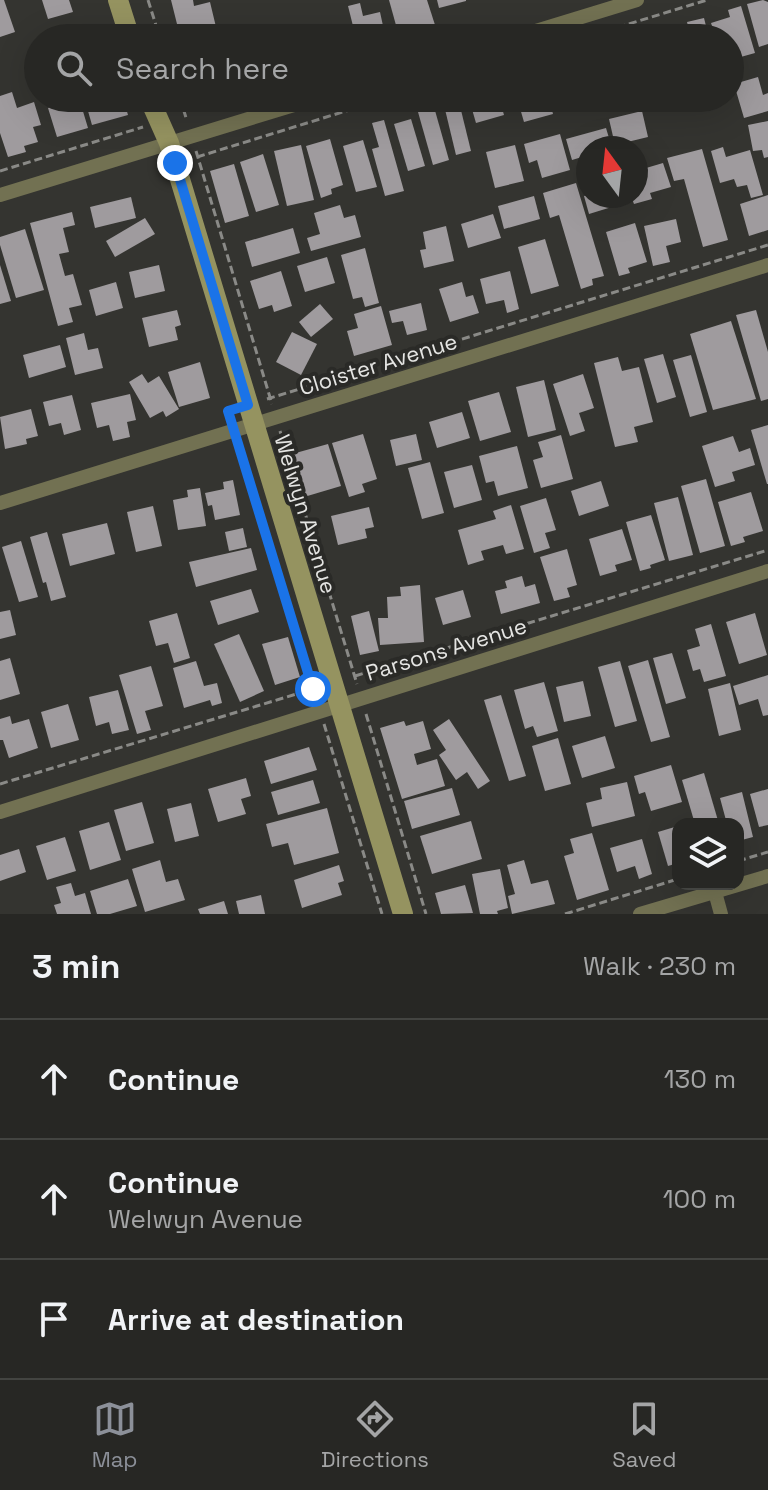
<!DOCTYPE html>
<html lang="en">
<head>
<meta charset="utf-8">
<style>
  body { margin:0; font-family:"Space Grotesk",sans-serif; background:#333331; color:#f1f3f6 }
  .controls { position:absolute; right:24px; bottom:24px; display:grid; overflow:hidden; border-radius:16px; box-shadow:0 8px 32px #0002 }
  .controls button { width:72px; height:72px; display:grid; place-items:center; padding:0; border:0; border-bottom:2px solid #434441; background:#272724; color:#f1f3f6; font:40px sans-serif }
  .compass { position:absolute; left:576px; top:136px; width:72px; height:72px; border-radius:50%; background:#272724; box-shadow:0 8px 32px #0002; rotate:345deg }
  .stop { position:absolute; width:24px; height:24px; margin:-18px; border:6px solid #1a73e8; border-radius:50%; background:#fff }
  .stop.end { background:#1a73e8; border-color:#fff; box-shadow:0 2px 8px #0008 }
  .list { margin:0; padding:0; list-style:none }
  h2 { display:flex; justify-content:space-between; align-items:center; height:104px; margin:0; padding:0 32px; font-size:34px }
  h2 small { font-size:26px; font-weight:400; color:#a4a5a6 }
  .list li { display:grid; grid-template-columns:52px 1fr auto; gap:24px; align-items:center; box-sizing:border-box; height:120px; padding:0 32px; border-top:2px solid #434441 }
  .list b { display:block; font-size:30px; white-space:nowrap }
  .list p { margin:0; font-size:26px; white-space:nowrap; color:#a4a5a6 }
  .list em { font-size:26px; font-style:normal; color:#a4a5a6 }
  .icon { flex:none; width:44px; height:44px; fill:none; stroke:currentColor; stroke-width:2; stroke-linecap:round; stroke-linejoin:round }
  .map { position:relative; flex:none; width:768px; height:914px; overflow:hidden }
  .search { position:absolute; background:#272724; box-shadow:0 8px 32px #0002; left:24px; right:24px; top:24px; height:88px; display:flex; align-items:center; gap:20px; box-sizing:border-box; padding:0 28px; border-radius:44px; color:#a4a5a6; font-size:30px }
  .sheet { height:464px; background:#272724 }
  nav { display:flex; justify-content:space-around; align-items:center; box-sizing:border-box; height:112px; border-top:2px solid #434441; background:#272724; font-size:22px; color:#a4a5a6 }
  nav a { display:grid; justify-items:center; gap:4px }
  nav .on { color:#8c9099 }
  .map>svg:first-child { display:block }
  .building { fill:#9f9b9e }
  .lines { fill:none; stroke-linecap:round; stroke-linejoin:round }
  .path { stroke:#8a8a87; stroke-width:3; stroke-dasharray:8 4; stroke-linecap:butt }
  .street { stroke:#727152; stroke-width:14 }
  .secondary { stroke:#959360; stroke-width:20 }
  .route { stroke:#1a73e8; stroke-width:10 }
  .labels { text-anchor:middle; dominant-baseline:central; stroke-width:8; stroke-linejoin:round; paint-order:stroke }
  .street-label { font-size:22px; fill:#e5e5e3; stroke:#2a2a27 }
</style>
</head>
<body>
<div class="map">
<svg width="768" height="914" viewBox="0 0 768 914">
  <rect width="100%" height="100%" fill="#343430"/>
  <g class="building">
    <polygon points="0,0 4,0 15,32 0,37"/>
    <polygon points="42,0 69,0 73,12 48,19"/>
    <polygon points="171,0 193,0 194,6 210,2 216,27 180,36"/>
    <polygon points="389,0 427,0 435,25 399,36"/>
    <polygon points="437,0 466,0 466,1 439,8"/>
    <polygon points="763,0 768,2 768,44 759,47 747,4"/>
    <polygon points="360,3 363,16 380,12 385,35 356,38 348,6"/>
    <polygon points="741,6 755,53 730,60 730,38 716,38 711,23 730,17 728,10"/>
    <polygon points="704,18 709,38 691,38 687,22"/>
    <polygon points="331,24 334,38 312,38 311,29"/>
    <polygon points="292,30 295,38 267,38 267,37"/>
    <polygon points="758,77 763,95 768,93 768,111 744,118 734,84"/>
    <polygon points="12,92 17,108 34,102 41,125 33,127 38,142 24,146 26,152 8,157 0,133 0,96"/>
    <polygon points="55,98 79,98 88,128 57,137 48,108 57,105"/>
    <polygon points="99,98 123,98 128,115 92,125 86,104"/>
    <polygon points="458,98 471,151 456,155 443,101"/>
    <polygon points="499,98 504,115 476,123 469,99"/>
    <polygon points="517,98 549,98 553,114 524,122"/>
    <polygon points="434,107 449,160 433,165 418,112"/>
    <polygon points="642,111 648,137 615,145 609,119"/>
    <polygon points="411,119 425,166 408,171 394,124"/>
    <polygon points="384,120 404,191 385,196 372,149 379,147 372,123"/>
    <polygon points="768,121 768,157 764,158 762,150 753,151 748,125"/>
    <polygon points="606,128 612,148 588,148 588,161 583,163 582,157 572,160 566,139"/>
    <polygon points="560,134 570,170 542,178 537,160 529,163 524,144"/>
    <polygon points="330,139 343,185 331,189 332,194 321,198 306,146"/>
    <polygon points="363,140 377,187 356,192 343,146"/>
    <polygon points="301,145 314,200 287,206 274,151"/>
    <polygon points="515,145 524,181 495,188 486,152"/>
    <polygon points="723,147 726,157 750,150 763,195 751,198 747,185 737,187 734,179 720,183 711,151"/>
    <polygon points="702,149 728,240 703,247 684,179 674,181 667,158"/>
    <polygon points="263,154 279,205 256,212 240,162"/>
    <polygon points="663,163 671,187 650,193 652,199 634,204 631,196 636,196 636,171"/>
    <polygon points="234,164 249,216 225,223 210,171"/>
    <polygon points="576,183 604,276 592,279 593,285 581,289 559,215 550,218 543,193"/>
    <polygon points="588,195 626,196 628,202 589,214 584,196"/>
    <polygon points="768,195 768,230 749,236 740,204"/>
    <polygon points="534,196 540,219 504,229 498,206"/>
    <polygon points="131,197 136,218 95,228 90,207"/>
    <polygon points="340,205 344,218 355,215 361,237 311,251 307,238 320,234 314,213"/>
    <polygon points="72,212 75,225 63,228 69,252 59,254 65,276 73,274 82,305 69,308 73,322 58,326 30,223"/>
    <polygon points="493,214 501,238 468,248 461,224"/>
    <polygon points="145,218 155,234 115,257 106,241"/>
    <polygon points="676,219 681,242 666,246 670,262 653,266 644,226"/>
    <polygon points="635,223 647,262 628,268 630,273 619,276 606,232"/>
    <polygon points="446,226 454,261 424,268 420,250 426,249 423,232"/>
    <polygon points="293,228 300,253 252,267 245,242"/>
    <polygon points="25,229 44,290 16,298 0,245 0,237"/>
    <polygon points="545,239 559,286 531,294 518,247"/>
    <polygon points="365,248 379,303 365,307 362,297 353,299 341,255"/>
    <polygon points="327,257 335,283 305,292 297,266"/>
    <polygon points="0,265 11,301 0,304"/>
    <polygon points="159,265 165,291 135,298 129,272"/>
    <polygon points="281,271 292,306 274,312 272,305 259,309 250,281"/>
    <polygon points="510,271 519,309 507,313 504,300 486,304 480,279"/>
    <polygon points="116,282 123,308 96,316 89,290"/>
    <polygon points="462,282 466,297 473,295 479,313 450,322 439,289"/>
    <polygon points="421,303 427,330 407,335 403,321 392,323 389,311"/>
    <polygon points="320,304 333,319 311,337 299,322"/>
    <polygon points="381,306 392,345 354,356 347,331 358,328 354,314"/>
    <polygon points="177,310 181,325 175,327 178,340 149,347 142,318"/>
    <polygon points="756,310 768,352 768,399 761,401 736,315"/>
    <polygon points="731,321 756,399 713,410 690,334"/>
    <polygon points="292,332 317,344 301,375 276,362"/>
    <polygon points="84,333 88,350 98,348 103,368 75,375 66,338"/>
    <polygon points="60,345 66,367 29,378 23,355"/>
    <polygon points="663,354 676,397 657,403 644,359"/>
    <polygon points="691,355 707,412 690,417 673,360"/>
    <polygon points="618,357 622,371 639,367 653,422 634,427 638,442 615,447 594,363"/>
    <polygon points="200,362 210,398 179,407 168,372"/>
    <polygon points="142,374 148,383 159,376 179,409 166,417 163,411 150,418 129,382"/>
    <polygon points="583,374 594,408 579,413 585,431 570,436 553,384"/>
    <polygon points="544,380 556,430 528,437 516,387"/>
    <polygon points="499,392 511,432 480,441 468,401"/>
    <polygon points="130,394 136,420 127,422 130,437 113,441 109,425 97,428 91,403"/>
    <polygon points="72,395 81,430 64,435 61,423 49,426 43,402"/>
    <polygon points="31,409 38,436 26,439 27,444 5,449 0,417"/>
    <polygon points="462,412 470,438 437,448 429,422"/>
    <polygon points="768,425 768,484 767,484 751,430"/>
    <polygon points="363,434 377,479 362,484 365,492 349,497 332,443"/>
    <polygon points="416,434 422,460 396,466 390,440"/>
    <polygon points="561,435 573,479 541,488 533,460 543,457 538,442"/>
    <polygon points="733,436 739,452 750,448 755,465 732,472 735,481 715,487 702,446"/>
    <polygon points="328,444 341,486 304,497 292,454"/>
    <polygon points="517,446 528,488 498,496 494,481 486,483 479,456"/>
    <polygon points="430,462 444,513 422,519 408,468"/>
    <polygon points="472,465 482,500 454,508 444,472"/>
    <polygon points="706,479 725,546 700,553 681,486"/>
    <polygon points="233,480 240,515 215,520 212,505 208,506 205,493 224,489 223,482"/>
    <polygon points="601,481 609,506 579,516 571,491"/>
    <polygon points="200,488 206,526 178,530 173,500 188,497 187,490"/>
    <polygon points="751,492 763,531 743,537 745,542 731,546 718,502"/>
    <polygon points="678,497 693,555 669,561 654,503"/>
    <polygon points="546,498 556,530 545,533 550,548 534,553 520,506"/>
    <polygon points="511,505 524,549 506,554 503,545 481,551 484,560 468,565 458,530 496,519 493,511"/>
    <polygon points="153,506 162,546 136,552 127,512"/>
    <polygon points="369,507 374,527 365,529 367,538 338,545 331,516"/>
    <polygon points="651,515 665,560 650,565 651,568 640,571 626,522"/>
    <polygon points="107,523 115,554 70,566 62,534"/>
    <polygon points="243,528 247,547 229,551 225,532"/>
    <polygon points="622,529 632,560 615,565 617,571 600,576 589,539"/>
    <polygon points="47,532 66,597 51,601 46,582 43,583 30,537"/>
    <polygon points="21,541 38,597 19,602 2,547"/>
    <polygon points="251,548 257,570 196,587 189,562"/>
    <polygon points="567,549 577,585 567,588 570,597 554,601 540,557"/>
    <polygon points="522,576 525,587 535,584 540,603 501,614 495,591 507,588 505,581"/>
    <polygon points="420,585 424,642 380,645 378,618 388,618 387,597 401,596 400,587"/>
    <polygon points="251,589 259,612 218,625 210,601"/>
    <polygon points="463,590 471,617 443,625 435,598"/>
    <polygon points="10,610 16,635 0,639 0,612"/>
    <polygon points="369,611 379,651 360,655 351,616"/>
    <polygon points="177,613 190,658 174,663 168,643 156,646 149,621"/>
    <polygon points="755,613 767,655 739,664 726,622"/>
    <polygon points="711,624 726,676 704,682 700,669 693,671 687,650 700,646 695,629"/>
    <polygon points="239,634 264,691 240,702 214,644"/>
    <polygon points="288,637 300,677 275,685 262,644"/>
    <polygon points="672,653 686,698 666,704 653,658"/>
    <polygon points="10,658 20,694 0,700 0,661"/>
    <polygon points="648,660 670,737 651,742 628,666"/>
    <polygon points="196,661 204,686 217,683 222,703 212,706 210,700 184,708 173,668"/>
    <polygon points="620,661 637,721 615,727 598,667"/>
    <polygon points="151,666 163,706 145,711 151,730 137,734 119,675"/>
    <polygon points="768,675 768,715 763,716 758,699 739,705 733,686"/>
    <polygon points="583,681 591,716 564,722 556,687"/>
    <polygon points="544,682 558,731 537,737 533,726 525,729 514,690"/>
    <polygon points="730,683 741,730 719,736 708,689"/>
    <polygon points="118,690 129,730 112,734 109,722 96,726 89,697"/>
    <polygon points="501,695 526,776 509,781 484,700"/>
    <polygon points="68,704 79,740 51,748 41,712"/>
    <polygon points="10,716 12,724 29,719 38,748 9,758 3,740 0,740 0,719"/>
    <polygon points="449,719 490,781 478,789 467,772 456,780 439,755 446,750 433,730"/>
    <polygon points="404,721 406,726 423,721 431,749 414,754 417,765 437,759 445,786 402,799 380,728"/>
    <polygon points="605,736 615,768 582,778 572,746"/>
    <polygon points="558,738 571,784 545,791 532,746"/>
    <polygon points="309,747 317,770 271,784 264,761"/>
    <polygon points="671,765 682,802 651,811 645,792 639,794 634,776"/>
    <polygon points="704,773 719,824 695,824 682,780"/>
    <polygon points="246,778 251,796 241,799 246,814 218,822 208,789"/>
    <polygon points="313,780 320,803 278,815 271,792"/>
    <polygon points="627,782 635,816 592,827 586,803 602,799 600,788"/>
    <polygon points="452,788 460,815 412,829 404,801"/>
    <polygon points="768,789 768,825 759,827 750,794"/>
    <polygon points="742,792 753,837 738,841 738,824 727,824 720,798"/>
    <polygon points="142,802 154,843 126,851 114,810"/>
    <polygon points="191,803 199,836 175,842 167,809"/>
    <polygon points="327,808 339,853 294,865 288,843 272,847 266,824"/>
    <polygon points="471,821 482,859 432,874 420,836"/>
    <polygon points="109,822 121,860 90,870 79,831"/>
    <polygon points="678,826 678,863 668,866 658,832"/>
    <polygon points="592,833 609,890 577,900 564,856 574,853 570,839"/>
    <polygon points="65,837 76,871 47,880 36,846"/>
    <polygon points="642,839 652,874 639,879 635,866 617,872 610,848"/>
    <polygon points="19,849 26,872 0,881 0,855"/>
    <polygon points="160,860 166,882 178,879 185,900 145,912 132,869"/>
    <polygon points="524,860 531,884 548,880 555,904 512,914 508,896 515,894 507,865"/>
    <polygon points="339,865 344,881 338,883 342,895 302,908 294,880"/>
    <polygon points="500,869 508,908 497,911 498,914 480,914 472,874"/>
    <polygon points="128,879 137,906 110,914 97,914 90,891"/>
    <polygon points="71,883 75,896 85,893 91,914 57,914 54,905 61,903 56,887"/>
    <polygon points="465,885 473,913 441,914 435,893"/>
    <polygon points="261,895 265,914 239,914 236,901"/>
    <polygon points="224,901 228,914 200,914 198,909"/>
  </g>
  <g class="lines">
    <g class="path">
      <polyline points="148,0 160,38"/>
      <polyline points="583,38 707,0"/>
      <polyline points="180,98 187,121"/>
      <polyline points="196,151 272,404"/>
      <polyline points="197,157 388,98"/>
      <polyline points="0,171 143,127"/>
      <polyline points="267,399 768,245"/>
      <polyline points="280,431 357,684"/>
      <polyline points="239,445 316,698"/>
      <polyline points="355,676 768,550"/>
      <polyline points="366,714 426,914"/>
      <polyline points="324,724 382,914"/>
      <polyline points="0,784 313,689"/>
      <polyline points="738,861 768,852"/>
      <polyline points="565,914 678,879"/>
    </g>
    <g class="street">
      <polyline points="513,38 637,0"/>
      <polyline points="0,195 317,98"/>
      <polyline points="0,503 768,265"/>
      <polyline points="0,812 768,571"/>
      <polyline points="715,892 721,914"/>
      <polyline points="640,914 768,876"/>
    </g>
    <g class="secondary">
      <polyline points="118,0 130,38"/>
      <polyline points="149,98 169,143 403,914"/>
    </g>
  </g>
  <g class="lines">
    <polyline class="route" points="175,163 248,405 228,411 313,689"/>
  </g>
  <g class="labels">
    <g class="street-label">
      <text transform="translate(378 364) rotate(-17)">Cloister Avenue</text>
      <text transform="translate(306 514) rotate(73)">Welwyn Avenue</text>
      <text transform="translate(446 649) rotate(-17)">Parsons Avenue</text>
    </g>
  </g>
</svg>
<div class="controls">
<button><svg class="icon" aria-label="layers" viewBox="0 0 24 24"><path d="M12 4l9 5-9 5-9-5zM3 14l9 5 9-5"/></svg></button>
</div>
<svg class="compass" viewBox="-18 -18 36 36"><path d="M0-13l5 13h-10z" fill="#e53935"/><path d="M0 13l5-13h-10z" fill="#a4a5a6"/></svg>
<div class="stop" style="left:313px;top:689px"></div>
<div class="stop end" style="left:175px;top:163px"></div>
<div class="search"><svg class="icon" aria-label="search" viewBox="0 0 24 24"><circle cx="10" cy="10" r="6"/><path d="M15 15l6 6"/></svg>Search here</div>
</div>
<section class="sheet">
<h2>3 min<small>Walk · 230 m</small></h2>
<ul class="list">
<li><svg class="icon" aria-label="ahead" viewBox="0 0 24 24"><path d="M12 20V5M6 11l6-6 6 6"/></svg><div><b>Continue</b></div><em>130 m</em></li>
<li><svg class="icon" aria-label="ahead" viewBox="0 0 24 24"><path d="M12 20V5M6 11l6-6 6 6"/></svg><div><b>Continue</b><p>Welwyn Avenue</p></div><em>100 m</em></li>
<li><svg class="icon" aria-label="arrive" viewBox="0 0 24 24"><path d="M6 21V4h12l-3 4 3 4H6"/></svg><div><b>Arrive at destination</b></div></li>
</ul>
</section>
<nav>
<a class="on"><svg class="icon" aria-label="map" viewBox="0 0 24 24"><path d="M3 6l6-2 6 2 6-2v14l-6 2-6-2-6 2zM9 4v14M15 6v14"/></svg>Map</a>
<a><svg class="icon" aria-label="directions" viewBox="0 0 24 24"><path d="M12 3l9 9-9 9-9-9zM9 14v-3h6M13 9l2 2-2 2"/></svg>Directions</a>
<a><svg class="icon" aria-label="saved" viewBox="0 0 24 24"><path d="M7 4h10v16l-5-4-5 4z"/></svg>Saved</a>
</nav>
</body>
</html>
